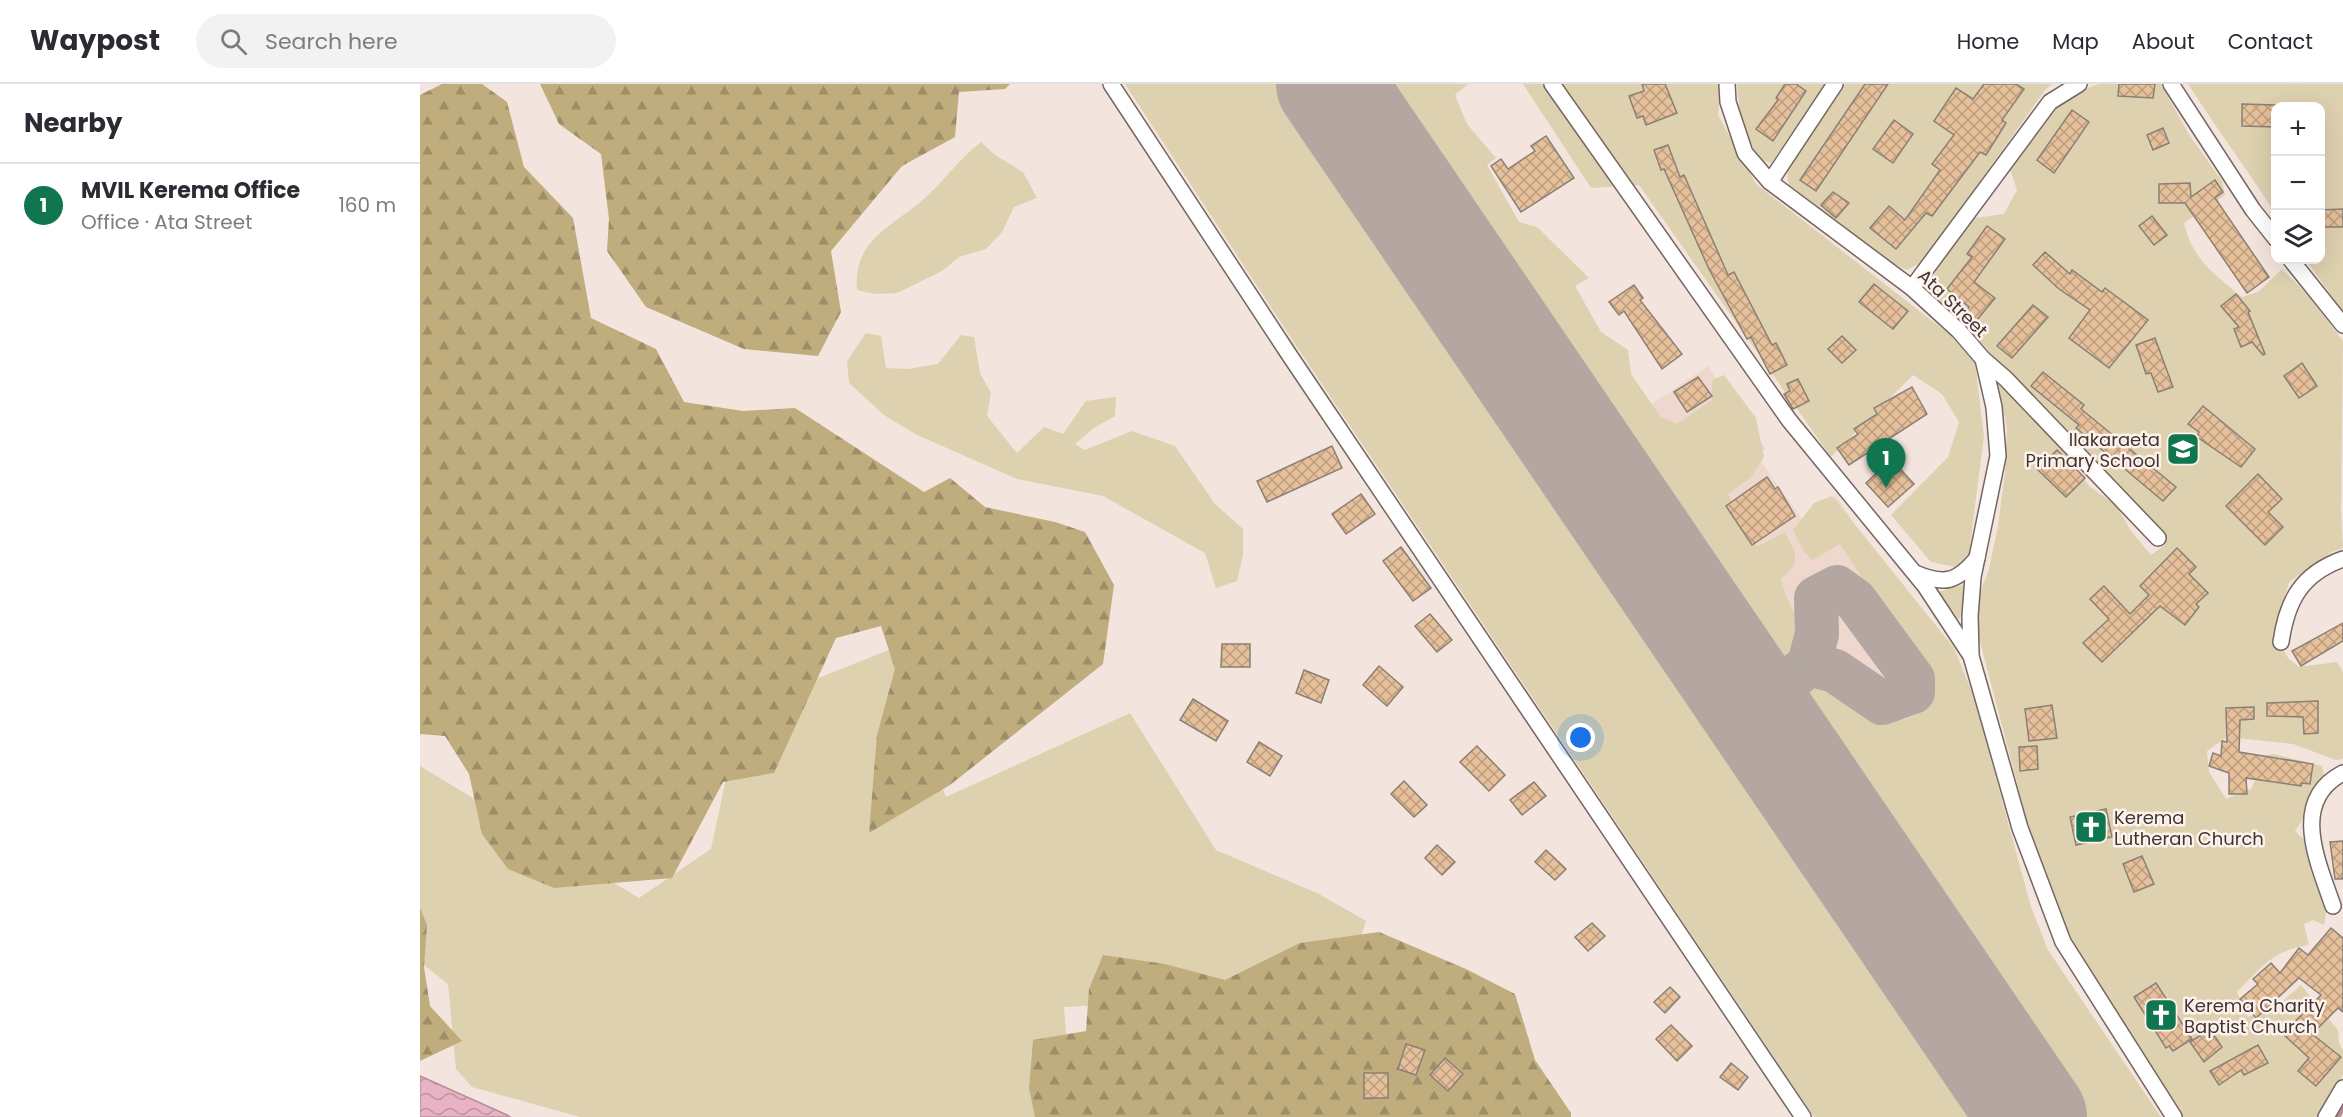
<!DOCTYPE html>
<html lang="en">
<head>
<meta charset="utf-8">
<style>
  body { margin:0; font-family:Poppins,sans-serif; background:#f2f2f3; color:#2b2b33 }
  .controls { position:absolute; right:18px; top:18px; display:grid; overflow:hidden; border-radius:12px; box-shadow:0 6px 24px #0002 }
  .controls button { width:54px; height:54px; display:grid; place-items:center; padding:0; border:0; border-bottom:2px solid #e1e1e2; background:#fff; color:#2b2b33; font:30px sans-serif }
  .you { position:absolute; left:1161px; top:654px; width:21px; height:21px; margin:-15px; border:4px solid #fff; border-radius:50%; background:#1a73e8; box-shadow:0 0 0 9px #1a73e833 }
  .badge { display:grid; place-items:center; width:39px; height:39px; border-radius:50%; background:#0f764f; color:#fff; font-size:20px; font-weight:700 }
  .pin { position:absolute; translate:-50% -50px; filter:drop-shadow(0 2px 3px #0008) }
  .pin::after { content:''; position:absolute; top:32px; width:21px; height:18px; background:inherit; clip-path:polygon(0 0,100% 0,50% 100%) }
  .list { margin:0; padding:0; list-style:none }
  h2 { display:flex; justify-content:space-between; align-items:center; height:78px; margin:0; padding:0 24px; font-size:26px }
  h2 small { font-size:20px; font-weight:400; color:#7c7c81 }
  .list li { display:grid; grid-template-columns:39px 1fr auto; gap:18px; align-items:center; box-sizing:border-box; height:84px; padding:0 24px; border-top:2px solid #e1e1e2 }
  .list b { display:block; font-size:22px; white-space:nowrap }
  .list p { margin:0; font-size:20px; white-space:nowrap; color:#7c7c81 }
  .list em { font-size:20px; font-style:normal; color:#7c7c81 }
  .icon { flex:none; width:33px; height:33px; fill:none; stroke:currentColor; stroke-width:2; stroke-linecap:round; stroke-linejoin:round }
  .map { position:relative; flex:none; width:1923px; height:1033px; overflow:hidden }
  header { display:flex; align-items:center; gap:36px; box-sizing:border-box; height:84px; padding:0 30px; background:#fff; border-bottom:2px solid #e1e1e2 }
  header strong { font-size:28px }
  nav { display:flex; gap:33px; margin-inline-start:auto; font-size:21px }
  .search { width:420px; height:54px; background:#f2f2f3; display:flex; align-items:center; gap:15px; box-sizing:border-box; padding:0 21px; border-radius:33px; color:#7c7c81; font-size:22px }
  main { display:flex }
  aside { flex:1; background:#fff }
  .map>svg:first-child { display:block }
  .built { fill:#eed7cd }
  .grass { fill:#ded1b0 }
  .forest { fill:url(#forest-firs) }
  .water { fill:url(#water-waves); stroke:#b58e9a; stroke-width:1.5 }
  .lines { fill:none; stroke-linecap:round; stroke-linejoin:round }
  .stream { stroke:#b58e9a; stroke-width:4.5 }
  .taxiway { stroke:#b4a7a2; stroke-width:44 }
  .runway { stroke:#b4a7a2; stroke-width:108 }
  .building { fill:url(#building-cross-hatch); stroke:#8a8076; stroke-width:1.5 }
  .minor-casing { stroke:#746661; stroke-width:18 }
  .minor { stroke:#fff; stroke-width:15 }
  .labels { text-anchor:middle; dominant-baseline:central; stroke-width:5; stroke-linejoin:round; paint-order:stroke }
  .street-label { font-size:18px; fill:#3d3734; stroke:#fff2ed }
  .poi-label { font-size:18px; fill:#3d3734; stroke:#fff2ed; text-anchor:start }
</style>
</head>
<body>
<header>
<strong>Waypost</strong>
<div class="search"><svg class="icon" aria-label="search" viewBox="0 0 24 24"><circle cx="10" cy="10" r="6"/><path d="M15 15l6 6"/></svg>Search here</div>
<nav><a>Home</a><a>Map</a><a>About</a><a>Contact</a></nav>
</header>
<main>
<aside>
<h2>Nearby<small></small></h2>
<ul class="list">
<li><span class="badge">1</span><div><b>MVIL Kerema Office</b><p>Office · Ata Street</p></div><em>160 m</em></li>
</ul>
</aside>
<div class="map">
<svg width="1923" height="1033" viewBox="0 0 1923 1033">
  <defs>
    <pattern id="forest-firs" width="22" height="20" patternUnits="userSpaceOnUse" patternTransform="scale(1.5)"><rect width="22" height="20" fill="#bfad7e"/><path d="M5 1l3.5 6h-7zM16 11l3.5 6h-7z" fill="#9c8e68"/></pattern>
    <pattern id="water-waves" width="16" height="10" patternUnits="userSpaceOnUse" patternTransform="scale(1.5)"><rect width="16" height="10" fill="#e9b3c6"/><path d="M0 5q4-4 8 0t8 0" fill="none" stroke="#be92a2"/></pattern>
    <pattern id="building-cross-hatch" width="8" height="8" patternUnits="userSpaceOnUse" patternTransform="scale(1.5)"><rect width="8" height="8" fill="#e6c09a"/><path d="M0 0l8 8M0 8l8-8" fill="none" stroke="#bc9d7e"/></pattern>
  </defs>
  <rect width="100%" height="100%" fill="#f4e4de"/>
  <polygon class="built" points="816,0 1002,0 1223,326 1288,282 1346,365 1337,372 1382,435 1416,412 1539,598 1601,840 1727,1033 1521,1033"/>
  <g class="grass">
    <polygon points="705,0 889,0 1363,704 1416,774 1586,1033 1394,1033 875,260"/>
    <path d="M931,0H1048L1035,11L1047,40L1076,74L1067,81L1099,138L1117,143L1169,194L1155,202L1181,248L1208,266L1211,290L1240,332L1257,340L1292,316V296L1304,291L1336,334L1344,373L1331,393L1308,410L1337,463L1365,448L1375,468V481L1361,495C1368,530 1403,557 1364,585C1349,596 1336,587 1323,578Z"/>
    <polygon points="1103,0 1301,0 1298,31 1336,100 1529,250 1555,279 1564,352 1549,469 1535,483 1511,478 1471,431 1528,373 1539,338 1522,310 1493,291 1411,373 1219,101 1171,104"/>
    <polygon points="1317,0 1407,0 1351,79 1341,76 1321,44"/>
    <polygon points="1425,0 1633,0 1626,5 1502,178 1487,186 1456,171 1369,106 1367,87"/>
    <path d="M1679,0H1741L1768,49L1802,97L1805,111L1764,139C1772,175 1795,191 1822,213L1838,208L1862,185L1887,210L1923,257L1921,428L1923,464L1912,468L1869,498L1854,550L1868,574L1879,583L1917,578L1923,588V675L1916,676L1873,660L1807,653L1787,667L1789,688L1806,715L1831,705L1847,671L1854,670L1902,682L1905,694C1891,712 1888,729 1875,747L1887,758L1908,819L1904,841L1893,836L1884,840L1889,861C1853,866 1841,883 1817,908L1828,933L1854,925L1881,901L1918,946L1919,959L1923,966V990L1907,1021L1896,1033H1763L1747,1016L1652,865L1607,737L1558,550L1560,509L1569,485L1578,442L1585,389L1587,344L1578,301L1581,299L1643,367L1669,402L1696,421L1711,447L1731,471L1745,461L1736,441L1578,278C1557,250 1527,230 1508,201L1533,158L1555,134L1584,130L1597,106L1590,85C1616,46 1632,15 1679,0Z"/>
    <path d="M1768,0H1923V228L1886,176H1900V22H1856L1855,129C1827,85 1796,44 1768,0Z"/>
    <path d="M561,58L575,71L603,88L617,114L594,123L582,148L566,165L539,173L522,187L477,209L455,210L437,206C433,154 473,143 505,114C525,96 540,74 561,58Z"/>
    <polygon points="446,249 461,252 466,284 488,285 518,280 541,251 554,253 560,289 571,309 567,332 597,369 624,343 643,350 666,317 696,313 695,332 674,344 655,360 665,366 712,347 755,362 795,420 823,445 823,471 817,497 796,504 785,469 683,412 597,395 495,350 464,331 429,299 427,277"/>
    <path d="M1412,412L1534,564L1554,613L1611,823L1628,866L1741,1033H1629L1512,867L1380,663C1366,629 1368,615 1404,601C1421,610 1435,624 1452,632C1471,642 1505,635 1514,613C1516,608 1514,600 1514,594L1490,567L1420,460L1392,476L1384,468L1373,446L1394,419Z"/>
    <polygon points="1543,501 1545,501 1540,534 1538,535 1518,508"/>
    <polygon points="499,554 495,635 526,713 710,629 796,766 899,810 946,837 923,909 644,923 653,1033 160,1033 52,1003 36,985 28,900 0,878 0,682 219,814 291,765 321,625"/>
  </g>
  <g class="forest">
    <polygon points="22,0 62,0 87,18 104,83 153,134 171,234 236,265 264,318 323,327 375,324 504,408 530,394 565,423 635,438 665,448 694,501 683,580 530,701 449,749 457,651 475,585 461,542 416,554 354,689 303,698 252,794 134,804 88,785 62,750 49,690 25,652 0,650 0,11"/>
    <polygon points="120,0 590,0 585,5 539,8 535,53 482,82 411,167 421,228 398,272 324,265 226,223 187,167 189,135 181,70 139,40"/>
    <polygon points="0,824 7,841 4,883 10,922 42,957 0,977"/>
    <polygon points="959,848 1046,885 1095,910 1115,976 1151,1029 1151,1033 615,1033 609,1004 613,956 666,947 669,905 683,871 745,880 805,896 880,859"/>
  </g>
  <polygon class="water" points="0,992 87,1031 90,1033 0,1033"/>
  <g class="lines">
    <polyline class="stream" points="1918,1033 1923,1024"/>
    <polyline class="taxiway" points="1336,626 1389,580 1397,550 1396,514 1417,503 1435,516 1493,595 1493,608 1462,619 1415,587 1389,580"/>
    <polyline class="runway" points="910,0 1613,1033"/>
  </g>
  <g class="building">
    <polygon points="1222,0 1245,0 1257,29 1226,41 1223,32 1217,34 1209,12 1224,7"/>
    <polygon points="1365,0 1376,0 1386,7 1353,57 1336,45 1358,16 1356,14"/>
    <polygon points="1445,0 1468,0 1396,107 1380,96"/>
    <polygon points="1564,0 1596,0 1604,5 1582,36 1586,39 1566,71 1560,68 1512,132 1506,129 1476,165 1450,144 1469,122 1485,136 1520,86 1512,80 1534,51 1514,37 1536,4 1553,15"/>
    <polygon points="1699,0 1735,0 1733,14 1698,12"/>
    <polygon points="1822,20 1856,21 1856,43 1822,42"/>
    <polygon points="1652,26 1669,38 1634,89 1617,76"/>
    <polygon points="1474,36 1493,50 1473,79 1453,65"/>
    <polygon points="1743,44 1749,59 1733,66 1727,51"/>
    <polygon points="1126,52 1154,94 1101,128 1071,82 1081,75 1088,85 1115,67 1111,62"/>
    <polygon points="1248,61 1260,93 1264,91 1308,191 1314,188 1352,261 1356,259 1367,281 1350,290 1331,253 1327,255 1289,185 1244,85 1241,86 1234,66"/>
    <polygon points="1795,96 1803,108 1795,114 1849,193 1827,209 1765,119 1739,119 1739,100 1770,99 1771,113"/>
    <polygon points="1413,108 1429,119 1416,134 1401,121"/>
    <polygon points="1923,125 1923,143 1900,143 1900,126"/>
    <polygon points="1732,132 1747,151 1734,161 1719,142"/>
    <polygon points="1567,142 1585,155 1554,198 1575,214 1556,237 1545,229 1549,223 1527,205 1552,173 1547,170"/>
    <polygon points="1625,168 1650,190 1652,186 1682,208 1685,204 1728,236 1689,284 1649,254 1670,226 1639,205 1613,181"/>
    <polygon points="1454,200 1488,227 1473,245 1439,218"/>
    <polygon points="1214,201 1223,214 1220,216 1262,270 1242,285 1204,227 1199,231 1189,218"/>
    <polygon points="1816,210 1830,227 1828,228 1845,270 1843,271 1832,258 1821,263 1814,245 1819,243 1801,222"/>
    <polygon points="1613,221 1628,233 1592,274 1577,262"/>
    <polygon points="1422,252 1436,266 1422,279 1408,265"/>
    <polygon points="1735,254 1753,303 1738,308 1731,289 1726,290 1716,261"/>
    <polygon points="1882,279 1897,302 1879,314 1864,292"/>
    <polygon points="1623,288 1664,321 1661,325 1756,403 1743,417 1656,344 1659,341 1611,302"/>
    <polygon points="1278,293 1292,312 1267,328 1254,308"/>
    <polygon points="1378,295 1389,317 1373,325 1364,310 1370,307 1367,300"/>
    <polygon points="1492,303 1507,330 1429,381 1417,364 1438,350 1434,345 1457,330 1454,324"/>
    <polygon points="1783,322 1835,365 1821,383 1777,353 1779,348 1768,340"/>
    <polygon points="912,362 922,384 847,418 837,397"/>
    <polygon points="1637,366 1665,394 1646,413 1617,385"/>
    <polygon points="1471,375 1494,400 1468,423 1446,399"/>
    <polygon points="1838,390 1862,415 1848,428 1863,443 1845,461 1806,422"/>
    <polygon points="1347,393 1355,405 1358,403 1375,432 1332,461 1306,422"/>
    <polygon points="941,410 955,430 926,450 912,430"/>
    <polygon points="981,463 1011,504 993,517 963,477"/>
    <polygon points="1757,464 1776,483 1769,490 1788,509 1776,520 1779,523 1765,541 1740,522 1682,578 1663,559 1689,535 1670,515 1684,502 1710,530 1729,511 1720,502"/>
    <polygon points="1010,530 1032,556 1017,568 995,542"/>
    <polygon points="1923,539 1923,557 1881,582 1872,567"/>
    <polygon points="802,560 830,560 830,583 801,583"/>
    <polygon points="959,582 983,603 967,622 943,601"/>
    <polygon points="884,586 909,596 901,619 876,609"/>
    <polygon points="773,615 808,637 796,657 760,636"/>
    <polygon points="1898,617 1898,649 1884,650 1883,633 1847,632 1847,619"/>
    <polygon points="1632,621 1637,654 1609,657 1605,625"/>
    <polygon points="1834,623 1834,635 1820,636 1819,668 1893,680 1890,700 1882,699 1881,702 1826,694 1827,710 1809,710 1809,689 1789,682 1793,669 1801,672 1802,657 1807,658 1806,624"/>
    <polygon points="839,658 862,672 850,692 827,678"/>
    <polygon points="1057,662 1085,691 1069,707 1040,678"/>
    <polygon points="1617,662 1618,685 1600,687 1599,663"/>
    <polygon points="984,697 1007,721 994,733 971,710"/>
    <polygon points="1114,698 1126,712 1102,731 1090,716"/>
    <polygon points="1686,725 1692,753 1656,761 1650,733"/>
    <polygon points="1923,757 1923,795 1915,795 1910,758"/>
    <polygon points="1017,761 1035,778 1022,791 1005,774"/>
    <polygon points="1126,766 1146,785 1135,796 1115,778"/>
    <polygon points="1722,772 1734,800 1714,808 1703,780"/>
    <polygon points="1172,839 1185,852 1168,867 1155,853"/>
    <polygon points="1911,844 1923,854 1923,928 1918,924 1892,950 1921,973 1896,1002 1878,987 1889,974 1863,950 1901,911 1879,894 1836,934 1820,915 1838,900 1833,895 1851,879 1860,889 1879,864 1888,871"/>
    <polygon points="1736,899 1772,955 1753,967 1749,962 1746,964 1714,913"/>
    <polygon points="1250,903 1260,913 1245,929 1234,918"/>
    <polygon points="1251,941 1272,962 1257,977 1236,955"/>
    <polygon points="1790,945 1802,963 1784,978 1770,958"/>
    <polygon points="986,960 1005,966 996,991 978,985"/>
    <polygon points="1838,961 1848,979 1824,991 1821,986 1799,1001 1790,987"/>
    <polygon points="1025,974 1043,990 1028,1007 1010,991"/>
    <polygon points="1311,979 1328,993 1318,1006 1300,993"/>
    <rect x="944" y="989" width="24" height="25"/>
  </g>
  <g class="lines">
    <defs>
      <g id="minor">
        <polyline points="691,0 870,272 1383,1033"/>
        <polyline points="1132,0 1369,336 1505,502 1551,572 1600,744 1643,858 1754,1033"/>
        <polyline points="1307,0 1308,18 1325,69 1350,98 1492,204 1539,247 1563,275 1574,323 1578,372 1553,493 1550,532 1551,570"/>
        <polyline points="1751,0 1833,126 1856,155"/>
        <polyline points="1350,98 1415,0"/>
        <polyline points="1871,176 1923,241"/>
        <polyline points="1492,204 1630,18 1659,0"/>
        <polyline points="1563,275 1586,295 1738,454"/>
        <path d="M1495,489C1524,501 1536,499 1557,474"/>
        <path d="M1861,558C1867,517 1881,490 1923,475"/>
        <path d="M1913,822C1898,778 1869,717 1923,689"/>
        <polyline points="1906,1033 1923,1004"/>
      </g>
    </defs>
    <use href="#minor" class="minor-casing"/>
    <use href="#minor" class="minor"/>
  </g>
  <defs>
    <symbol id="school-square" viewBox="-11 -11 22 22"><rect x="-9" y="-9" width="18" height="18" rx="4" fill="#0f764f" stroke="#fff2ed"/><path d="M0-5L7-2L0 1L-7-2ZM-4 1L0 2.5L4 1V4Q0 6-4 4Z" fill="#fff"/></symbol>
    <symbol id="church-square" viewBox="-11 -11 22 22"><rect x="-9" y="-9" width="18" height="18" rx="4" fill="#0f764f" stroke="#fff2ed"/><path d="M-1.2-6h2.4v3.5h3.3v2.4h-3.3V6h-2.4V-.1h-3.3v-2.4h3.3Z" fill="#fff"/></symbol>
  </defs>
  <g fill-rule="evenodd">
    <use href="#school-square" x="1744" y="346" width="38" height="38"/>
    <use href="#church-square" x="1652" y="724" width="38" height="38"/>
    <use href="#church-square" x="1722" y="912" width="38" height="38"/>
  </g>
  <g class="labels">
    <g class="street-label">
      <text transform="translate(1533 219) rotate(44)">Ata Street</text>
    </g>
    <g class="poi-label">
      <text x="1740" y="355" text-anchor="end">Ilakaraeta<tspan x="1740" dy="21">Primary School</tspan></text>
      <text x="1694" y="733">Kerema<tspan x="1694" dy="21">Lutheran Church</tspan></text>
      <text x="1764" y="921">Kerema Charity<tspan x="1764" dy="21">Baptist Church</tspan></text>
    </g>
  </g>
</svg>
<div class="controls">
<button>+</button>
<button>−</button>
<button><svg class="icon" aria-label="layers" viewBox="0 0 24 24"><path d="M12 4l9 5-9 5-9-5zM3 14l9 5 9-5"/></svg></button>
</div>
<div class="you"></div>
<div class="pin badge" style="left:1466px;top:404px">1</div>
</div>
</main>
</body>
</html>
